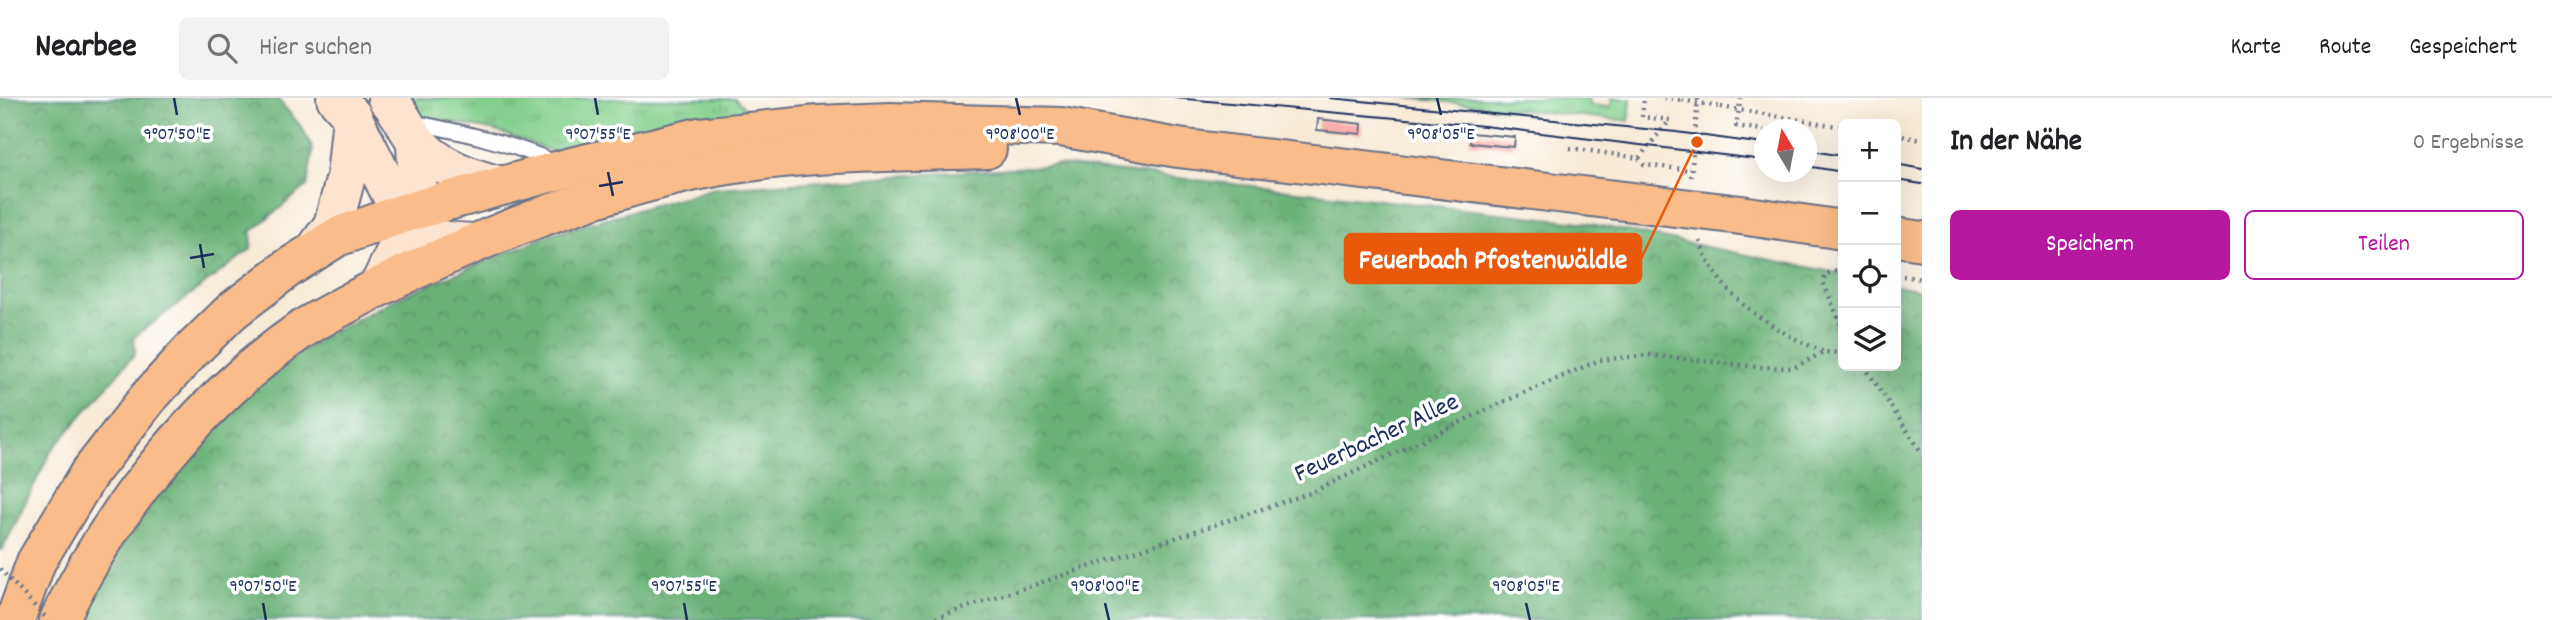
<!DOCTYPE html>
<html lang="de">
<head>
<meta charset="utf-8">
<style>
  body { margin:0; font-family:Dekko,sans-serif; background:#f2f2f2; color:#202124 }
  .controls { position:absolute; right:21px; top:21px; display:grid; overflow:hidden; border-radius:10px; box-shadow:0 7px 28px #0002 }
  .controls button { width:63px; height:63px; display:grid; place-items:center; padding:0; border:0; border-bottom:2px solid #e0e0e0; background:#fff; color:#202124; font:35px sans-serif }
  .compass { position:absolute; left:1754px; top:21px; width:63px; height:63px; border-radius:50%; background:#fff; box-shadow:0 7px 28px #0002; rotate:350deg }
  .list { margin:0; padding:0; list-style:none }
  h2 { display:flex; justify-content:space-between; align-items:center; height:91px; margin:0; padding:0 28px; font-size:30px }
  h2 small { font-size:23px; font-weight:400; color:#757577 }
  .actions { display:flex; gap:14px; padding:21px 28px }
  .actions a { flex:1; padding:16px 0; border:2px solid #b5179e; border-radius:10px; text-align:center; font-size:24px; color:#b5179e }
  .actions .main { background:#b5179e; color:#fff }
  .icon { flex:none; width:38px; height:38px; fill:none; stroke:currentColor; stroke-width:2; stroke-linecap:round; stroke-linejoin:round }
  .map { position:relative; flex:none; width:1922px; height:522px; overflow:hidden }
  header { display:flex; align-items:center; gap:42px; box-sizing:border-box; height:98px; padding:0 35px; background:#fff; border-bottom:2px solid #e0e0e0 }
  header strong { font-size:33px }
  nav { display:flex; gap:38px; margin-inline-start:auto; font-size:24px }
  .search { width:490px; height:63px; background:#f2f2f2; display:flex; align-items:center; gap:18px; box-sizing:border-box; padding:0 24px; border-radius:10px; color:#757577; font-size:26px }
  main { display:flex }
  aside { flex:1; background:#fff }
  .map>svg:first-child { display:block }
  .grass { fill:url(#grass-tufts); stroke:#4f8076; stroke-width:2 }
  .forest { fill:url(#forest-crowns); stroke:#42706c; stroke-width:2 }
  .building { fill:#f69c99 }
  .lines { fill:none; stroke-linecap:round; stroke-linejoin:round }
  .lane-casing { stroke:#687088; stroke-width:18 }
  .secondary-casing { stroke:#687088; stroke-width:42 }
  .primary-casing { stroke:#687088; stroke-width:42 }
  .path { stroke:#687088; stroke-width:4.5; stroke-dasharray:2 5; stroke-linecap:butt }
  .lane { stroke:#fff; stroke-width:14 }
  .secondary { stroke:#fde4d0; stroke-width:38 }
  .primary { stroke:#f9bc8a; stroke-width:38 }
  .tram { stroke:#1b2f5e; stroke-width:2 }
  .primary-bridge-casing { stroke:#687088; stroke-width:42; stroke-linecap:butt }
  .path-bridge { stroke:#687088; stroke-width:4.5; stroke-dasharray:2 5; stroke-linecap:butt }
  .primary-bridge { stroke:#f9bc8a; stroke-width:38 }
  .ticks { fill:none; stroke:#1b2f5e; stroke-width:2.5 }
  .labels { text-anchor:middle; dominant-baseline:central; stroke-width:7; stroke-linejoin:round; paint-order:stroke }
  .street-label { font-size:26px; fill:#1b2f5e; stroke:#fff }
  .ticks-label { font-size:18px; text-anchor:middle; fill:#1b2f5e; stroke:#fff; stroke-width:7; stroke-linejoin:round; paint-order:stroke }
  .leader { fill:none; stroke:#e8590c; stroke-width:2.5 }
  .callout-dot { fill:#e8590c; stroke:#fff; stroke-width:2.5 }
  .callout { fill:#e8590c; stroke:#e8590c; stroke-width:2.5 }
  .callout-label { font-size:28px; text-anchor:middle; font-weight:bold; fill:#fff }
</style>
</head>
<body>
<header>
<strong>Nearbee</strong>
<div class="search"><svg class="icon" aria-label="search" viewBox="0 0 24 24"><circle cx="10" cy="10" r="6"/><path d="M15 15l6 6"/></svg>Hier suchen</div>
<nav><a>Karte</a><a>Route</a><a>Gespeichert</a></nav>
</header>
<main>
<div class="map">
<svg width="1922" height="522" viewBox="0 0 1922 522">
  <defs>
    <pattern id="grass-tufts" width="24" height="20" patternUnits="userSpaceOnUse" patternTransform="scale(1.75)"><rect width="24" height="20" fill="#83d08e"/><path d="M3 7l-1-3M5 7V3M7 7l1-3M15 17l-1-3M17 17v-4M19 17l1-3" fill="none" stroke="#6aa977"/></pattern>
    <pattern id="forest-crowns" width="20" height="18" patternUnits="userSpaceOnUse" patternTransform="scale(1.75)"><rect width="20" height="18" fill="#6ab279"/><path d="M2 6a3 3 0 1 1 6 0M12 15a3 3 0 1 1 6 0" fill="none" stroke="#569166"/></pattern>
  </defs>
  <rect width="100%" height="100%" fill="#fff"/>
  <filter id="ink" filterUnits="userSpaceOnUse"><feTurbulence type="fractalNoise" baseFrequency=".0143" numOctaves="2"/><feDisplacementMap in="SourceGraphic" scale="14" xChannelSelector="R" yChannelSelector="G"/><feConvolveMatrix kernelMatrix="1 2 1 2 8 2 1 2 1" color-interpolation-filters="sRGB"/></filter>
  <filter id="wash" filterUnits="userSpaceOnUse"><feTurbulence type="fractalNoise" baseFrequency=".00686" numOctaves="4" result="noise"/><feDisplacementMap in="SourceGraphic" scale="28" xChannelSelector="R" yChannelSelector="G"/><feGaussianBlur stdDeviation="1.57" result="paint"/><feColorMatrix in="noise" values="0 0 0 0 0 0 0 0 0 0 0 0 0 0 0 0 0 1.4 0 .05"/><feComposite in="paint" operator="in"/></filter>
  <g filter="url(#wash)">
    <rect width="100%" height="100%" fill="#f7ead7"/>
    <g class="grass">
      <polygon points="413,0 735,1 758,22 560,56 496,33 419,18"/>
      <polygon points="1409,0 1590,0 1589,7 1610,9 1612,0 1631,1 1629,23"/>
    </g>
    <g class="forest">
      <polygon points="0,0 277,0 303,31 313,52 307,88 252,133 251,151 134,239 135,256 51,353 2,452 0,451"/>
      <polygon points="1059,67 1581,124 1843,176 1843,268 1896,268 1896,187 1922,192 1922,522 75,522 152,399 256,284 324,238 397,200 556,134 715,90"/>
    </g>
    <g id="blocks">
      <g class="building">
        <polygon points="1318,21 1362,26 1361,36 1317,32"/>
        <polygon points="1471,35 1515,39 1514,49 1470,45"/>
      </g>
    </g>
  </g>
  <g filter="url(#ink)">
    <use href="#blocks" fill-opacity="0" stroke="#687088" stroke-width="2"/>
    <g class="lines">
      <defs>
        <path id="lane" d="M411,24C461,34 509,44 556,65"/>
        <g id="secondary">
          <path d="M336,0L352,18L401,116C423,142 443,144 475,145"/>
          <path d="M387,0C399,12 405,28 415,41C434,68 470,80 501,88"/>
          <polyline points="315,152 333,127 346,79 352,18"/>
          <polyline points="379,188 416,111 418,99 416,44"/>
        </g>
        <g id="primary">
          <polyline points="1741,117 1843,132"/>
          <polyline points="1896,139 1922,143"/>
          <polyline points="15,522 36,464 88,377 148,300 189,255 232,213 288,170 337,139 401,116 567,70 699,39 818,27 890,24 1061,29 1178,50 1650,106"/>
          <path d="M59,522C113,409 198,304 301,232C315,223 330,215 345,207C392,181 440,160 490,139C563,109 638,83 716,69C805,53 897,54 987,51"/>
        </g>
      </defs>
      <use href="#lane" class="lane-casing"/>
      <use href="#secondary" class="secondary-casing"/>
      <use href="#primary" class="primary-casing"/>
      <g class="path">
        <polyline points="1664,0 1682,2"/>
        <polyline points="1741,0 1736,28 1764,32"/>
        <polyline points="1721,9 1843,29"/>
        <polyline points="1896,37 1922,42"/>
        <polyline points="1570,50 1639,60 1670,22 1642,19 1644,0"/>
        <polyline points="1639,60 1644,67 1690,72"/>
        <polyline points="1691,79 1698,0"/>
        <path d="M1700,143C1718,200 1773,232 1824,254"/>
        <polyline points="1843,171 1826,176 1823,184 1843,232"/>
        <polyline points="1896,177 1922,181"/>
        <polyline points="1864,268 1922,355"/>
        <polyline points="929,522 1310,395 1503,304 1600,262 1650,257 1758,269 1793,270 1824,254 1843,255"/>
      </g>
      <use href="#lane" class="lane"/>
      <use href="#secondary" class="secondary"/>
      <use href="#primary" class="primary"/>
      <g class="tram">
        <polyline points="1175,0 1484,28 1764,62"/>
        <polyline points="1330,0 1676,34 1764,46"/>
        <polyline points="1806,52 1843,58"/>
        <polyline points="1896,66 1922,71"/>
        <polyline points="1806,68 1843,74"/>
        <polyline points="1896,82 1922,86"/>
      </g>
      <defs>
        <polyline id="primary-bridge" points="1650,106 1741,117"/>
      </defs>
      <use href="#primary-bridge" class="primary-bridge-casing"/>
      <g class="path-bridge">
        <polyline points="1682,2 1721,9"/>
        <polyline points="0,471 48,522"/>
      </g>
      <use href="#primary-bridge" class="primary-bridge"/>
    </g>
  </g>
  <path class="ticks" d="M174,0L177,17M595,0L598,17M1016,0L1020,17M1437,0L1441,17M608,74L613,98M599,88L623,84M200,146L204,170M190,160L214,156M263,505L266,522M684,505L687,522M1105,505L1109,522M1526,505L1530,522"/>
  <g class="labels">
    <g class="street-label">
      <text transform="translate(1377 341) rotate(-25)">Feuerbacher Allee</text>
    </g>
  </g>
  <g class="ticks-label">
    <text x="177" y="41">9°07'50"E</text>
    <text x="598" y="41">9°07'55"E</text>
    <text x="1020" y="41">9°08'00"E</text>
    <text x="1441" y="41">9°08'05"E</text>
    <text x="263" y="493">9°07'50"E</text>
    <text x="684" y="493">9°07'55"E</text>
    <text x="1105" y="493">9°08'00"E</text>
    <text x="1526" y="493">9°08'05"E</text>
  </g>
  <path class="leader" d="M1697 44L1641 161"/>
  <circle class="callout-dot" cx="1697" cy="44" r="7"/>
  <rect class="callout" x="1345" y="136" width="296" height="49" rx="7"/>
  <g class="callout-label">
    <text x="1493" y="170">Feuerbach Pfostenwäldle</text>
  </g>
</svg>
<div class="controls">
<button>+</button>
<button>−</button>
<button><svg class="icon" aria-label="locate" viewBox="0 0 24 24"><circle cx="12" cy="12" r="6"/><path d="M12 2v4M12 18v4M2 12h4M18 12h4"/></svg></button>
<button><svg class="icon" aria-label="layers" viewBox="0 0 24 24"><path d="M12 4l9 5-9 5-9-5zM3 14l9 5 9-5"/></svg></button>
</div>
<svg class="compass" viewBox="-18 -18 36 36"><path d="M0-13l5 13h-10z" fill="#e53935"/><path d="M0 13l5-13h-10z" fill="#757577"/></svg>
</div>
<aside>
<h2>In der Nähe<small>0 Ergebnisse</small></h2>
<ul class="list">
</ul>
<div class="actions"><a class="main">Speichern</a><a>Teilen</a></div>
</aside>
</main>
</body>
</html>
